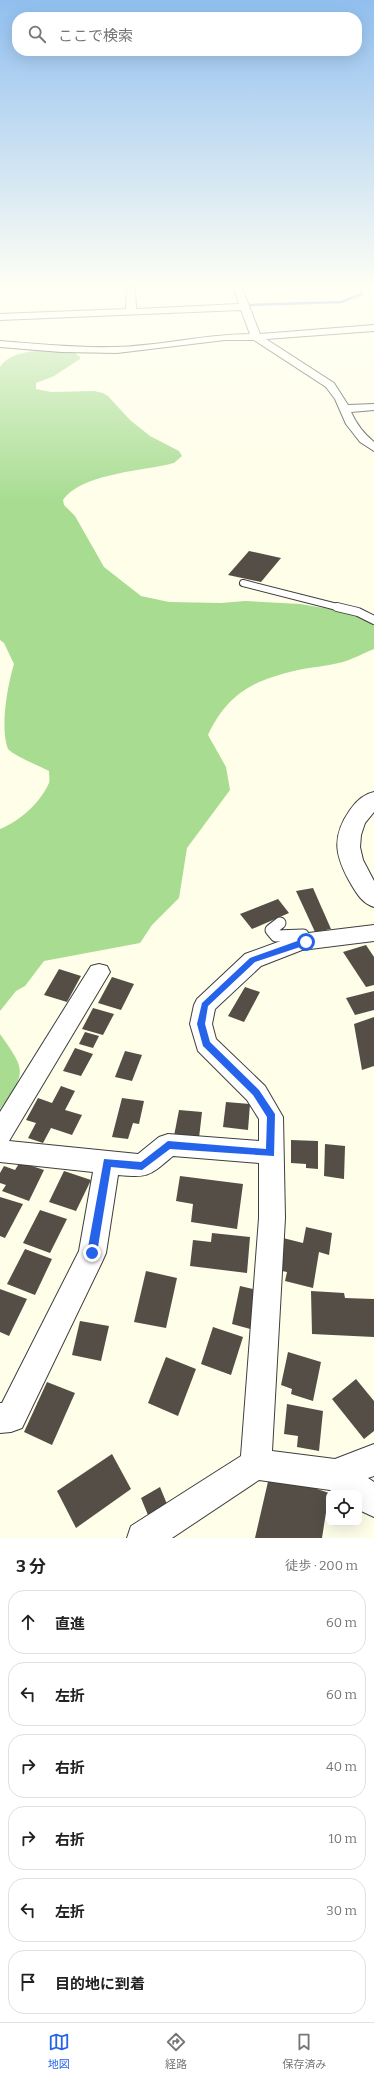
<!DOCTYPE html>
<html lang="ja">
<head>
<meta charset="utf-8">
<style>
  body { margin:0; font-family:Bitter,"Noto Sans JP",serif; background:#f6f6f6; color:#222 }
  .controls { position:absolute; right:12px; bottom:12px; display:grid; overflow:hidden; border-radius:8px; box-shadow:0 4px 16px #0002 }
  .controls button { width:36px; height:36px; display:grid; place-items:center; padding:0; border:0; border-bottom:1px solid #e0e0e0; background:#fff; color:#222; font:20px sans-serif }
  .stop { position:absolute; width:12px; height:12px; margin:-9px; border:3px solid #2563eb; border-radius:50%; background:#fff }
  .stop.end { background:#2563eb; border-color:#fff; box-shadow:0 1px 4px #0008 }
  .list { margin:0; padding:0; list-style:none }
  h2 { display:flex; justify-content:space-between; align-items:center; height:52px; margin:0; padding:0 16px; font-size:17px }
  h2 small { font-size:13px; font-weight:400; color:#767676 }
  .list li { display:grid; grid-template-columns:26px 1fr auto; gap:12px; align-items:center; box-sizing:border-box; height:64px; margin:0 8px 8px; padding:0 8px; border:1px solid #e0e0e0; border-radius:16px }
  .list b { display:block; font-size:15px; white-space:nowrap }
  .list em { font-size:13px; font-style:normal; color:#767676 }
  .icon { flex:none; width:22px; height:22px; fill:none; stroke:currentColor; stroke-width:2; stroke-linecap:round; stroke-linejoin:round }
  .map { position:relative; flex:none; width:374px; height:1538px; overflow:hidden }
  .search { position:absolute; background:#fff; box-shadow:0 4px 16px #0002; left:12px; right:12px; top:12px; height:44px; display:flex; align-items:center; gap:10px; box-sizing:border-box; padding:0 14px; border-radius:16px; color:#767676; font-size:15px }
  .sheet { height:484px; background:#fff }
  nav { display:flex; justify-content:space-around; align-items:center; box-sizing:border-box; height:56px; border-top:1px solid #e0e0e0; background:#fff; font-size:11px; color:#767676 }
  nav a { display:grid; justify-items:center; gap:2px }
  nav .on { color:#2563eb }
  .map>svg:first-child { display:block }
  .forest { fill:#a7dc91 }
  .lines { fill:none; stroke-linecap:round; stroke-linejoin:round }
  .stream { stroke:#3078d3; stroke-width:2.5 }
  .building { fill:#544e47 }
  .service-far2-casing { stroke:#3e3e3e; stroke-width:8 }
  .service-far1-casing { stroke:#3e3e3e; stroke-width:10 }
  .service-casing { stroke:#3e3e3e; stroke-width:13 }
  .minor-casing { stroke:#3e3e3e; stroke-width:2 }
  .tertiary-casing { stroke:#3e3e3e; stroke-width:2 }
  .service-far2 { stroke:#fff; stroke-width:6 }
  .service-far1 { stroke:#fff; stroke-width:8 }
  .service { stroke:#fff; stroke-width:11 }
  .minor { fill:#fff; fill-rule:evenodd }
  .tertiary { fill:#fff; fill-rule:evenodd }
  .route { fill:#2563eb }
</style>
</head>
<body>
<div class="map">
<svg width="374" height="1538" viewBox="0 0 374 1538">
  <rect width="100%" height="100%" fill="#fffee9"/>
  <g class="forest">
    <path d="M51,350L75,353L80,357V359L54,376L36,383V389L51,392L94,391L103,393L108,396L130,420L150,436L179,451L182,456L174,463L166,465C137,471 80,475 63,500L64,505L75,516L104,567L141,596L169,602L221,603L245,601L300,604L354,613L374,623V649C364,653 353,659 343,662C328,666 312,667 298,670C254,680 228,693 208,735L226,767L230,790L187,848L179,898L152,925L140,943L44,961L25,986L16,991L0,1011V829C20,821 40,803 49,783C50,780 49,775 49,771C38,765 16,757 8,749C0,729 7,687 14,664L4,643L0,640V367C11,351 34,351 51,350Z"/>
    <path d="M0,1034C26,1071 27,1072 0,1109Z"/>
  </g>
  <g class="lines">
    <polyline class="stream" points="249,305 341,302 362,294 360,288"/>
  </g>
  <g class="building">
    <polygon points="249,551 281,558 261,582 228,575"/>
    <polygon points="313,888 331,929 315,932 296,891"/>
    <polygon points="278,899 289,913 252,929 240,914"/>
    <polygon points="366,945 374,957 374,985 366,987 343,952"/>
    <polygon points="59,969 81,976 67,1002 44,995"/>
    <polygon points="112,977 134,984 121,1010 98,1003"/>
    <polygon points="245,987 260,992 244,1022 228,1016"/>
    <polygon points="374,991 374,1010 355,1015 346,998"/>
    <polygon points="93,1008 114,1014 103,1035 82,1029"/>
    <polygon points="374,1017 374,1066 362,1070 354,1024"/>
    <polygon points="85,1032 99,1036 93,1048 79,1044"/>
    <polygon points="75,1048 93,1054 81,1076 63,1071"/>
    <polygon points="125,1051 142,1055 132,1081 115,1077"/>
    <polygon points="61,1086 75,1091 65,1110 82,1115 72,1135 51,1128 43,1143 28,1138 36,1123 26,1120 38,1098 52,1103"/>
    <polygon points="122,1098 144,1101 139,1124 133,1123 128,1139 112,1137"/>
    <polygon points="226,1102 250,1104 248,1130 223,1127"/>
    <polygon points="179,1110 202,1112 199,1138 174,1136"/>
    <polygon points="291,1140 318,1141 318,1169 306,1168 306,1164 291,1163"/>
    <polygon points="325,1144 345,1146 344,1179 324,1176"/>
    <polygon points="20,1162 44,1170 29,1201 2,1191 6,1185 0,1183 0,1173 4,1166 15,1170"/>
    <polygon points="64,1171 91,1180 76,1211 49,1202"/>
    <polygon points="180,1176 243,1184 237,1229 191,1222 193,1204 176,1201"/>
    <polygon points="0,1197 23,1204 5,1238 0,1236"/>
    <polygon points="40,1210 67,1219 50,1253 23,1243"/>
    <polygon points="306,1227 332,1233 329,1255 319,1252 313,1288 285,1281 287,1272 277,1270 283,1238 303,1243"/>
    <polygon points="212,1233 250,1237 247,1273 190,1266 193,1240 211,1242"/>
    <polygon points="25,1249 52,1259 35,1295 7,1284"/>
    <polygon points="146,1271 177,1278 166,1328 134,1322"/>
    <polygon points="240,1286 262,1291 254,1330 232,1324"/>
    <polygon points="0,1289 27,1299 9,1336 0,1332"/>
    <polygon points="311,1291 344,1293 345,1298 374,1299 374,1337 312,1334"/>
    <polygon points="80,1321 109,1326 101,1361 72,1355"/>
    <polygon points="213,1327 243,1337 231,1375 201,1364"/>
    <polygon points="288,1352 321,1362 313,1401 291,1394 292,1389 281,1385"/>
    <polygon points="166,1357 196,1369 178,1416 148,1403"/>
    <polygon points="356,1379 374,1401 374,1431 364,1439 332,1399"/>
    <polygon points="47,1382 75,1393 52,1445 24,1432"/>
    <polygon points="287,1404 323,1411 319,1451 297,1447 298,1436 284,1434"/>
    <polygon points="112,1454 131,1489 76,1528 57,1491"/>
    <polygon points="270,1473 329,1493 322,1538 255,1538"/>
    <polygon points="160,1487 169,1509 150,1520 141,1498"/>
  </g>
  <g class="lines">
    <defs>
      <polyline id="service-far2" points="243,583 341,608"/>
      <polyline id="service-far1" points="337,607 358,612 374,620"/>
      <polyline id="service" points="280,923 271,930 276,936 303,935 305,940"/>
      <g id="minor">
        <path d="M127,288H135L136,309L239,304L234,288H242L260,334L374,325V331L266,339L334,383L348,405L374,404V410L351,412C356,423 364,434 374,442V451L360,442L346,424L335,399L326,387L254,340H225L117,353L61,352L0,347V341C39,344 77,348 116,347C161,346 205,334 250,334L241,310L0,320V314L126,309Z"/>
        <path d="M374,925V941L302,950L261,966L215,1009L212,1024L216,1039L265,1086L283,1117L285,1218L272,1451L335,1459L374,1444V1476L368,1478L374,1482V1517L359,1510V1493H334L330,1490L259,1480L172,1538H127L131,1526L241,1456L259,1218V1163L173,1156C149,1176 149,1178 118,1175L106,1253L102,1262L22,1428L11,1432L0,1433V1403H2L79,1251L93,1172L0,1162V1112L91,966L99,964L107,966L110,972L9,1141L138,1154L159,1137L168,1134L259,1141V1119L247,1100L198,1051L190,1024L194,1005L197,999L245,954L300,934Z"/>
      </g>
      <path id="tertiary" d="M374,792V812L365,823L361,835L360,847L363,860L374,881V907C362,903 357,894 351,884C335,856 331,837 350,810C356,801 364,794 374,792Z"/>
    </defs>
    <use href="#service-far2" class="service-far2-casing"/>
    <use href="#service-far1" class="service-far1-casing"/>
    <use href="#service" class="service-casing"/>
    <use href="#minor" class="minor-casing"/>
    <use href="#tertiary" class="tertiary-casing"/>
    <use href="#service-far2" class="service-far2"/>
    <use href="#service-far1" class="service-far1"/>
    <use href="#service" class="service"/>
    <use href="#minor" class="minor"/>
    <use href="#tertiary" class="tertiary"/>
  </g>
  <linearGradient id="sky" x2="0" y2="1"><stop stop-color="#90bfef"/><stop offset="0.57" stop-color="#fffff5"/><stop offset="1" stop-color="#fffff5" stop-opacity="0"/></linearGradient>
  <rect width="374" height="503" fill="url(#sky)"/>
  <polygon class="route" points="303,939 309,939 310,942 309,944 255,962 208,1006 205,1024 210,1042 259,1090 275,1114 274,1156 170,1149 142,1170 111,1167 97,1253 92,1258 88,1256 87,1253 104,1159 141,1162 168,1141 266,1149 267,1117 253,1095 203,1046 197,1024 202,1003 250,958"/>
</svg>
<div class="controls">
<button><svg class="icon" aria-label="locate" viewBox="0 0 24 24"><circle cx="12" cy="12" r="6"/><path d="M12 2v4M12 18v4M2 12h4M18 12h4"/></svg></button>
</div>
<div class="stop" style="left:306px;top:942px"></div>
<div class="stop end" style="left:92px;top:1253px"></div>
<div class="search"><svg class="icon" aria-label="search" viewBox="0 0 24 24"><circle cx="10" cy="10" r="6"/><path d="M15 15l6 6"/></svg>ここで検索</div>
</div>
<section class="sheet">
<h2>3 分<small>徒歩 · 200 m</small></h2>
<ul class="list">
<li><svg class="icon" aria-label="ahead" viewBox="0 0 24 24"><path d="M12 20V5M6 11l6-6 6 6"/></svg><div><b>直進</b></div><em>60 m</em></li>
<li><svg class="icon" aria-label="left" viewBox="0 0 24 24"><path d="M17 20v-9H6M10 6l-5 5 5 5"/></svg><div><b>左折</b></div><em>60 m</em></li>
<li><svg class="icon" aria-label="right" viewBox="0 0 24 24"><path d="M7 20v-9h11M14 6l5 5-5 5"/></svg><div><b>右折</b></div><em>40 m</em></li>
<li><svg class="icon" aria-label="right" viewBox="0 0 24 24"><path d="M7 20v-9h11M14 6l5 5-5 5"/></svg><div><b>右折</b></div><em>10 m</em></li>
<li><svg class="icon" aria-label="left" viewBox="0 0 24 24"><path d="M17 20v-9H6M10 6l-5 5 5 5"/></svg><div><b>左折</b></div><em>30 m</em></li>
<li><svg class="icon" aria-label="arrive" viewBox="0 0 24 24"><path d="M6 21V4h12l-3 4 3 4H6"/></svg><div><b>目的地に到着</b></div></li>
</ul>
</section>
<nav>
<a class="on"><svg class="icon" aria-label="map" viewBox="0 0 24 24"><path d="M3 6l6-2 6 2 6-2v14l-6 2-6-2-6 2zM9 4v14M15 6v14"/></svg>地図</a>
<a><svg class="icon" aria-label="directions" viewBox="0 0 24 24"><path d="M12 3l9 9-9 9-9-9zM9 14v-3h6M13 9l2 2-2 2"/></svg>経路</a>
<a><svg class="icon" aria-label="saved" viewBox="0 0 24 24"><path d="M7 4h10v16l-5-4-5 4z"/></svg>保存済み</a>
</nav>
</body>
</html>
